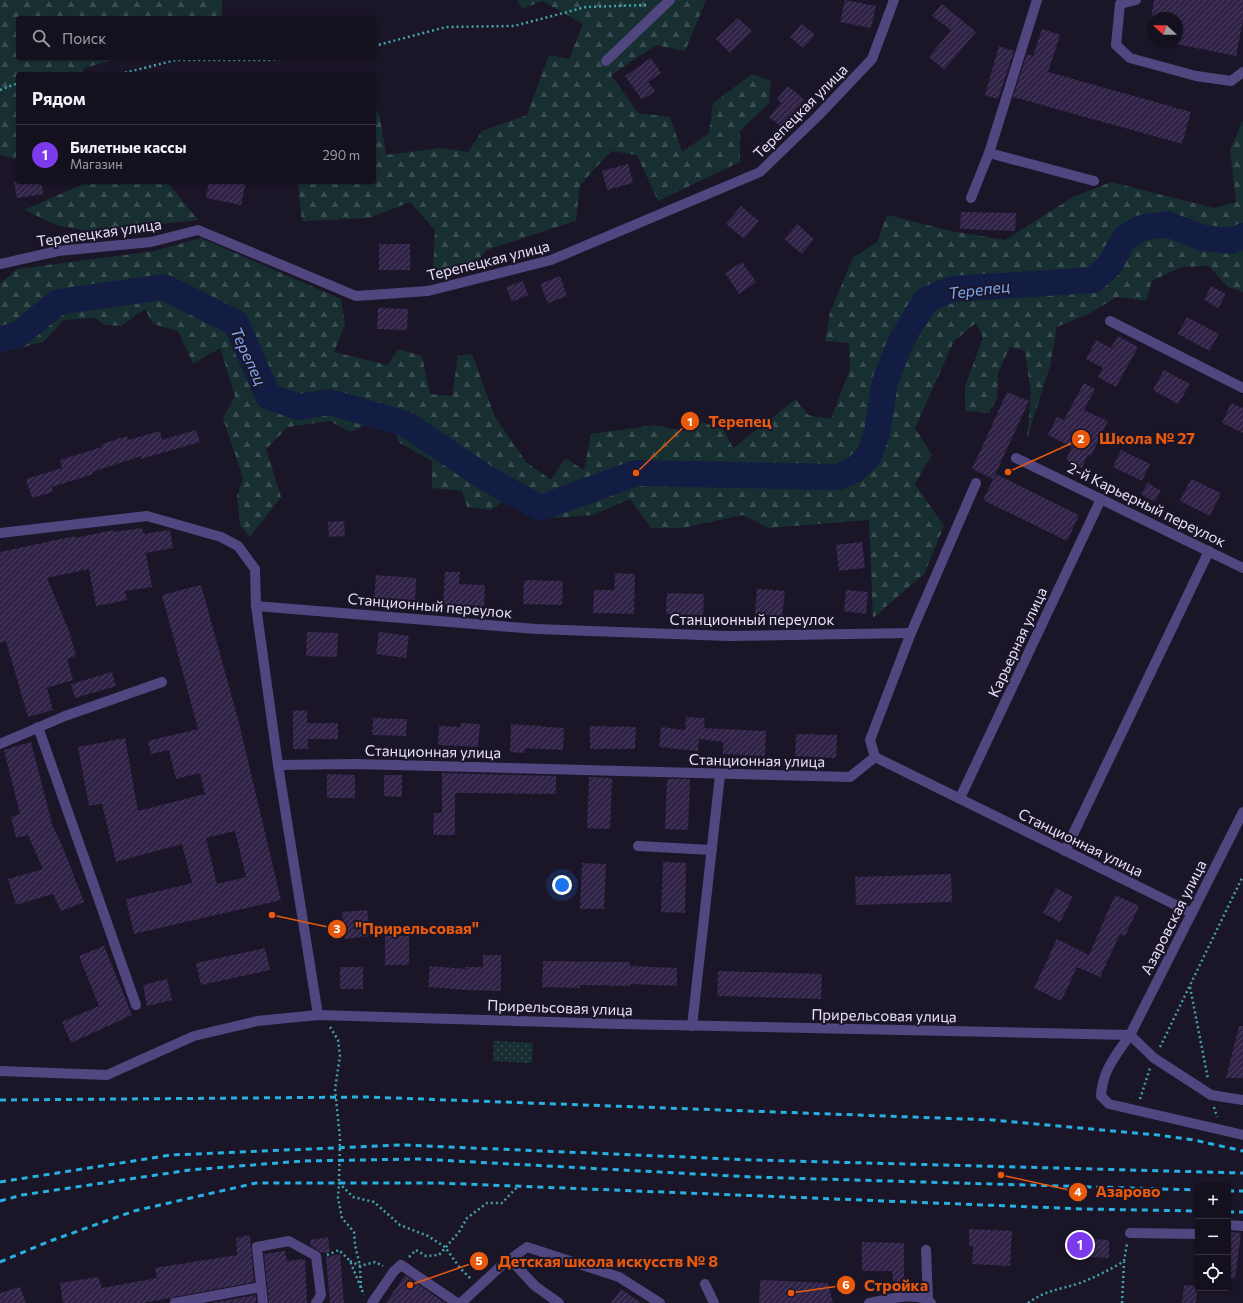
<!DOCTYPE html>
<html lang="ru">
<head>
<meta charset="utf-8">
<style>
  body { margin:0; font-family:Commissioner,sans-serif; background:#211e2b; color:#f1f3f6 }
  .controls { position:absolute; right:12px; bottom:12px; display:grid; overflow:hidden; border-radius:4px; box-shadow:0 1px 3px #0004 }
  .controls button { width:36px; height:36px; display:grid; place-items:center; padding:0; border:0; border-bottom:1px solid #33303c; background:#14101e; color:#f1f3f6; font:20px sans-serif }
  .compass { position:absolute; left:1147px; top:12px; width:36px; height:36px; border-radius:50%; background:#14101e; box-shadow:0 1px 3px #0004; rotate:291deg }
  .you { position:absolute; left:562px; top:885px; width:14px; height:14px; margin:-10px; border:3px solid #fff; border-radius:50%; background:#1a73e8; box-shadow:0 0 0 6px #1a73e833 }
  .badge { display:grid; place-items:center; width:26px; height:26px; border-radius:50%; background:#7c3aed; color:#fff; font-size:13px; font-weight:700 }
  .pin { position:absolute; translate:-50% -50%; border:2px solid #fff; box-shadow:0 1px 4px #0006 }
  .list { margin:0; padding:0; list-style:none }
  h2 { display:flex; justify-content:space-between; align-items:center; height:52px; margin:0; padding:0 16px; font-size:17px }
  h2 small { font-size:13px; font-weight:400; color:#9d9da4 }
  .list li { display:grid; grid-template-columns:26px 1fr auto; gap:12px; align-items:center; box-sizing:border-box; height:60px; padding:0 16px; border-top:1px solid #33303c }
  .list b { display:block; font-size:15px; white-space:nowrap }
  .list p { margin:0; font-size:13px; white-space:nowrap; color:#9d9da4 }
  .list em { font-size:13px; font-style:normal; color:#9d9da4 }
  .icon { flex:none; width:22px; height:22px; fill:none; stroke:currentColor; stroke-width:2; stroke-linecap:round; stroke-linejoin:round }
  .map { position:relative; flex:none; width:1243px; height:1303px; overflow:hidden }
  .search { position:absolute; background:#14101e; box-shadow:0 1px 3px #0004; left:16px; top:16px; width:360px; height:44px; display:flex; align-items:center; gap:10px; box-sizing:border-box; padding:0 14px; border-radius:4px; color:#9d9da4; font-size:15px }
  .panel { position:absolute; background:#14101e; box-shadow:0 1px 3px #0004; left:16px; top:72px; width:360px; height:112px; border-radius:4px }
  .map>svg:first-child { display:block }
  .forest { fill:url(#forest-firs) }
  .park { fill:url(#park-dots) }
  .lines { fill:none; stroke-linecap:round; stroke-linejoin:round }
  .river { stroke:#131d43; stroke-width:26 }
  .building { fill:url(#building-hatch); fill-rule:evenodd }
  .path { stroke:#42a3ad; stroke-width:2.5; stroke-dasharray:2 3; stroke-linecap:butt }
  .minor { stroke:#524681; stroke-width:10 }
  .rail { stroke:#26b1e1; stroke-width:3; stroke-dasharray:6 5; stroke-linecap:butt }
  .labels { text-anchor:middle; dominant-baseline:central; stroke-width:4; stroke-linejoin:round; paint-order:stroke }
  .street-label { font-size:15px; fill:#e7e0fb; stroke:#1b1528 }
  .water-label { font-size:16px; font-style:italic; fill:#7ca7ed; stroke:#1b1528 }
  .leader { fill:none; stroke:#e8590c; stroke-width:1.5 }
  .callout-dot { fill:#e8590c; stroke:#1b1528; stroke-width:1.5 }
  .mark-label { font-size:12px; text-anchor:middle; font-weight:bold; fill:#fff }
  .callout-label { font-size:16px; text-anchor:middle; font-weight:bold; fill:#e8590c; stroke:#1b1528; stroke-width:4; stroke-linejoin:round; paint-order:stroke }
</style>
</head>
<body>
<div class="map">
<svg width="1243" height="1303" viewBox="0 0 1243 1303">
  <defs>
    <pattern id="forest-firs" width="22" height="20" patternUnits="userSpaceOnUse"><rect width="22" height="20" fill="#182f32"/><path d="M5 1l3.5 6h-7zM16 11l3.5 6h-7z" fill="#3a4d51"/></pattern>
    <pattern id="park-dots" width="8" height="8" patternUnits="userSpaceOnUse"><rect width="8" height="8" fill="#182f32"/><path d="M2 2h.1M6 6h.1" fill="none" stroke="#3a4d51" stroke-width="1.8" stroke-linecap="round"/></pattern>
    <pattern id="building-hatch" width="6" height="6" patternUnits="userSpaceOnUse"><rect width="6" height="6" fill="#302347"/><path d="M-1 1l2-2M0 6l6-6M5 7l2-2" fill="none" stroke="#4e4362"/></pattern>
  </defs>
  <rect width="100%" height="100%" fill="#1b1528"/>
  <g class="forest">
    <polygon points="0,0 222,0 222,18 18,18 18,58 121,58 84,68 82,74 18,74 18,160 0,155"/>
    <polygon points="517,0 706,0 685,51 656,45 611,75 638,113 670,117 682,152 709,133 713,103 752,74 771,81 769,103 740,131 740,162 658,201 637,155 611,151 580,185 576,221 486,250 469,273 433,271 435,230 410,202 369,218 302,221 298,182 374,182 374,106 380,117 386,155 441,148 468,152 482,131 527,115 549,55 569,59 583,24 542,1 522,9"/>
    <polygon points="1243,120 1243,292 1228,287 1209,266 1181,267 1152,281 1146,301 1117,297 1090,313 1057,327 1050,366 1027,438 1031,394 1025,351 1010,347 998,373 997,398 989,413 965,411 965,386 983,338 976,323 954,341 915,428 932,455 915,484 944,526 924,574 873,618 869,520 768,528 743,515 682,528 651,528 630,499 593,515 554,518 564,492 541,497 522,487 491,510 467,507 462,491 432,488 432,461 398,442 396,433 367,424 350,432 330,421 288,427 266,449 281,497 250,537 240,525 237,496 243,478 223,418 235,396 220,348 193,364 178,331 153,324 145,309 121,326 105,325 95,318 64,320 43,342 0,353 0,284 17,269 154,251 201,238 341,299 345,324 334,352 388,365 398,349 422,356 430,394 452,396 458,356 472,354 495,417 526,462 551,480 565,458 584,470 591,434 655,425 684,431 695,420 723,429 733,448 796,399 808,415 831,419 850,369 849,343 825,341 830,312 853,258 877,242 887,215 951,231 1005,240 1073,197 1111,182 1214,208 1236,202 1230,150"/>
    <polygon points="88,182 167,182 198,220 91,231 59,226 24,210"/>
  </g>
  <polygon class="park" points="494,1041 533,1043 532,1063 493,1061"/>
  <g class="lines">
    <polyline class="river" points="0,339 18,335 58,302 164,287 236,323 268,396 299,407 330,402 406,424 486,478 540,508 636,473 838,477 854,470 869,456 877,433 885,381 902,339 926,300 952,289 1093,280 1109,266 1124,239 1141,228 1167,224 1203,238 1231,241 1243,236"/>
  </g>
  <g class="building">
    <polygon points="845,0 876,6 871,28 840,22"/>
    <polygon points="1154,0 1243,0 1243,20 1236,56 1177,44 1177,18 1151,18"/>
    <polygon points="942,4 976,32 944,70 929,57 951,30 932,16"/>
    <polygon points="738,18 752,31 730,53 716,39"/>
    <polygon points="802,24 815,35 803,48 790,37"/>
    <polygon points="1042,29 1060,35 1048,72 1191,112 1182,144 1013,97 1027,54 1033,56"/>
    <polygon points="999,46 1014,51 998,99 985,95"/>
    <polygon points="651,58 661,73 648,82 655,91 642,100 625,76"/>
    <polygon points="788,86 805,100 780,126 769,117 781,103 777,99"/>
    <polygon points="628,164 633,183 607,190 602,171"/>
    <polygon points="14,182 41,182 43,194 17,198"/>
    <polygon points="209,182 246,182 241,205 206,198"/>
    <polygon points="741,206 759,221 744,239 726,224"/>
    <polygon points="961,212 1016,213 1015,231 960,229"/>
    <polygon points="797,224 814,239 802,254 784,239"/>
    <rect x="379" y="244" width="31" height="26"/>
    <polygon points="742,262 756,282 739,294 725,273"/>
    <polygon points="560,276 567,296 548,303 540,284"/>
    <polygon points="523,281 528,295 512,302 506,287"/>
    <polygon points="1211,286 1226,294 1218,308 1204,300"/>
    <polygon points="378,308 408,309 407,330 377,329"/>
    <polygon points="1187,317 1219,334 1209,351 1178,334"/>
    <polygon points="1118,336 1138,347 1116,387 1098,377 1103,368 1086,359 1096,340 1111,348"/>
    <polygon points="1164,370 1190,384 1178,404 1153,390"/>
    <polygon points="1084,383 1095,389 1084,410 1108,421 1091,456 1088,454 1082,468 1066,460 1072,447 1048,435 1057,417 1064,420"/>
    <polygon points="1007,392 1029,401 993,479 972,469"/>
    <polygon points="1231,403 1243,408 1243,433 1222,423"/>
    <polygon points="196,430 200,442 141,459 141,456 92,472 93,474 52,487 53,492 32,498 26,479 62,468 60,460 102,447 102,444 127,436 128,440 160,431 162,440"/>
    <polygon points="1121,450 1150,464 1142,481 1113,467"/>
    <polygon points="996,474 1079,515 1067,541 983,500"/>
    <polygon points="1191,479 1221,493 1210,516 1180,501"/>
    <polygon points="1148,483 1161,491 1154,502 1141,494"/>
    <polygon points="344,521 345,536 329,537 328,522"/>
    <polygon points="142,528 143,534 170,530 173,548 146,553 152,587 125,591 127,600 96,606 89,569 47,578 69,631 76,656 67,659 73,680 47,688 53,710 28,717 6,641 0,643 0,552 75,536 75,538 114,530 114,532"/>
    <polygon points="862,542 865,568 839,571 836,545"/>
    <polygon points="445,572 460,572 459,584 485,585 484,606 443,604"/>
    <polygon points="615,573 635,574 634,614 593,613 594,590 614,590"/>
    <polygon points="376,575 416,578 415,600 374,598"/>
    <polygon points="524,580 563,581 562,605 523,604"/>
    <path d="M201,585L238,719L281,900L134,934L126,899L192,883L182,844L116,862L102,804L89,806L78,747L125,738L138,811L205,794L200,773L176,779L169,750L151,754L148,741L198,729L162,595ZM235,831L246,877L217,884L206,838Z"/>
    <polygon points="757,589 785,591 782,616 755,614"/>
    <polygon points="846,590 868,592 866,614 844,611"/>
    <polygon points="667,593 704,594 703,615 666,614"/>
    <polygon points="307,632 338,633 337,657 306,656"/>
    <polygon points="379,632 409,636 406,658 376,654"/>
    <polygon points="112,672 116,686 75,698 71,684"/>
    <polygon points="307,710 307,723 338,723 338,739 308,739 308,749 293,749 293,711"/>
    <polygon points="686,717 705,718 704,728 766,731 765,756 723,754 723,742 699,739 698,751 659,747 661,727 685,730"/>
    <polygon points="373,718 407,719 406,736 372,735"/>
    <polygon points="461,723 480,724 478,747 438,745 439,726 461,727"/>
    <polygon points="511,724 564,728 563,750 525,748 525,753 510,752"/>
    <polygon points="590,726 636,727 635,749 590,749"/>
    <polygon points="796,734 837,735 836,758 795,756"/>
    <polygon points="31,742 52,824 63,848 84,902 61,911 53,894 16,905 8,879 43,869 28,835 16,838 11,817 20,814 4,750"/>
    <polygon points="442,773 556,776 556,794 455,793 455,835 433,835 434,813 442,813"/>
    <polygon points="327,774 355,775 355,798 327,798"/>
    <polygon points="384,775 402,775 402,797 384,796"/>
    <polygon points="589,777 612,778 610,829 587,828"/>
    <polygon points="667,779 690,779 688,830 665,829"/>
    <polygon points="663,862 686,863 685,913 661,912"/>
    <polygon points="582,863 606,864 604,909 580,909"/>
    <polygon points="951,874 952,902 856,905 855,877"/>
    <polygon points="1056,888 1073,897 1060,922 1043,913"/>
    <polygon points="1115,895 1139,906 1125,936 1120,934 1100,977 1077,967 1061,1001 1034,988 1057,939 1089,955"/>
    <polygon points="367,910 370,936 345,939 342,912"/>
    <rect x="385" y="936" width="24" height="29"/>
    <polygon points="104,946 132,1015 71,1043 62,1022 99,1006 79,956"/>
    <polygon points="265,948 270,970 201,985 196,963"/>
    <polygon points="483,955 501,955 501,991 466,990 428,987 430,966 466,969 466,967 483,967"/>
    <polygon points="543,961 630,962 630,966 677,968 677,986 630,984 630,986 580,985 580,988 542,987"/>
    <rect x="340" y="967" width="23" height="22"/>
    <polygon points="718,971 822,974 821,999 717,996"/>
    <polygon points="167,979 172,1000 147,1006 143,985"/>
    <polygon points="1239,1026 1243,1026 1243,1078 1226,1078"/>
    <polygon points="969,1229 1012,1231 1010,1266 972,1264 973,1246 969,1246"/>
    <polygon points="1228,1232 1241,1233 1235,1279 1228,1278"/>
    <polygon points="250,1235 254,1282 174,1297 170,1300 169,1298 144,1303 63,1303 60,1283 98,1277 102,1288 157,1278 155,1268 237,1255 236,1238"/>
    <polygon points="328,1237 330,1252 322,1253 311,1246 310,1240"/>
    <polygon points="1090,1239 1109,1240 1109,1258 1089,1257 1089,1255 1074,1254 1072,1252 1070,1247 1075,1240 1090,1241"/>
    <polygon points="862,1242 904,1243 904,1278 910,1278 911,1290 894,1292 892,1271 862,1271"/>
    <polygon points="285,1251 287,1261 305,1259 307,1303 269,1303 264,1254"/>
    <polygon points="340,1254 344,1303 330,1303 326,1257"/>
    <polygon points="405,1275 445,1303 386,1303"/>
    <polygon points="760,1280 828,1283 833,1303 759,1303"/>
    <polygon points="1184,1285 1197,1286 1196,1303 1182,1303"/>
    <polygon points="20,1287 26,1303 0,1303 0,1293"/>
    <polygon points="621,1289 641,1303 611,1303"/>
    <polygon points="256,1295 256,1303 211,1303"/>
  </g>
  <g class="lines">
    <g class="path">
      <polyline points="374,46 446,27 514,26 586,7 647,5"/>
      <polyline points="120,74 176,60 268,60 291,58"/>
      <polyline points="0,90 18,83"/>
      <polyline points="1190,987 1208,1079"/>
      <polyline points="330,1027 338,1040 340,1056 335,1089 340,1138 339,1183"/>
      <polyline points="1160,1047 1243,876"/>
      <polyline points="1140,1099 1150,1068"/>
      <polyline points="1214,1107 1217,1117"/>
      <polyline points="327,1255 339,1250 350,1261 364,1295"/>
      <polyline points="409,1257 416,1250 426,1256 439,1255 459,1232 467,1218 487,1203 502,1203 518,1186"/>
      <polyline points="350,1261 360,1266 375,1262 383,1266"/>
      <polyline points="361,1288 360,1266 355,1245 354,1232 342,1218 338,1198 339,1183 353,1197 374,1202 400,1225 428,1236 445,1247 460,1268 470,1278"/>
      <path d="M1028,1303C1046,1290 1059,1290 1080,1283C1095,1277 1110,1270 1124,1261L1127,1244"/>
      <polyline points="1122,1303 1124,1262"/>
    </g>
    <g class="minor">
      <polyline points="1136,0 1120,4 1116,45 1130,58 1196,76 1231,81 1243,72"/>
      <polyline points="606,61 670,0"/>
      <polyline points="989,153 1094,181"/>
      <polyline points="971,198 989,153 1037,0"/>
      <polyline points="0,264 58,251 151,242 198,230 356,296 428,291 551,260 760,172 818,116 872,59 894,0"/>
      <polyline points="1110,321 1243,388"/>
      <polyline points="1016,458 1243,568"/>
      <polyline points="0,533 147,516 221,537 238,546 255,569 256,606 278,765 318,1015"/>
      <polyline points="256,606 536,629 728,636 911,633"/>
      <polyline points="38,727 136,1005"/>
      <polyline points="0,744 65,716 162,682"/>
      <polyline points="875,757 870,740 911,633 976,483"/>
      <polyline points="278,765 355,764 850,777 875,757 1192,913"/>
      <polyline points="960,798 1101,499"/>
      <path d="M1243,812L1130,1035C1116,1055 1102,1071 1101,1096L1109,1104L1243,1135"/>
      <polyline points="638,846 712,850"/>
      <polyline points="1065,851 1209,551"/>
      <polyline points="692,1026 720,775"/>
      <polyline points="1130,1035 1154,1058 1211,1095 1243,1100"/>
      <polyline points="0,1071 107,1075 194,1036 257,1021 318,1015 619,1024 1130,1035"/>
      <polyline points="1228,1225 1243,1226"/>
      <polyline points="1130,1233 1198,1234"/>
      <polyline points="926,1250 928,1300"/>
      <polyline points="510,1259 535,1286 559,1303"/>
      <polyline points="705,1284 714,1303"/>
      <polyline points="175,1303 261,1287"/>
      <polyline points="263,1303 257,1247 289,1241 316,1256 321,1295 316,1303"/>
      <polyline points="372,1303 394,1271 401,1265 457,1303"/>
      <polyline points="461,1303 501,1266 527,1247 619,1277 660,1303"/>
      <path d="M869,1303C885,1300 919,1290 931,1303"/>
    </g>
    <g class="rail">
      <polyline points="0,1100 367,1097 993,1120 1158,1135 1194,1140 1243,1151"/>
      <polyline points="0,1182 171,1155 402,1145 754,1160 1243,1173"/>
      <polyline points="1228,1191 1243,1191"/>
      <polyline points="0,1201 22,1195 190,1170 302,1161 418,1159 752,1177 1198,1190"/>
      <polyline points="1228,1212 1243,1212"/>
      <polyline points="0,1262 50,1241 134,1211 256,1183 439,1183 1084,1209 1198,1211"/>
    </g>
  </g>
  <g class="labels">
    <g class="street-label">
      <text transform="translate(800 111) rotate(-45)">Терепецкая улица</text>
      <text transform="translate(99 232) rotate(-8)">Терепецкая улица</text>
      <text transform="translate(488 260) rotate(-14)">Терепецкая улица</text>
      <text transform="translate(1147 504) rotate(26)">2-й Карьерный переулок</text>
      <text transform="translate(430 605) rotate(5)">Станционный переулок</text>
      <text x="752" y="619">Станционный переулок</text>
      <text transform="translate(1017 642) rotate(-65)">Карьерная улица</text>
      <text transform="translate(433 751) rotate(1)">Станционная улица</text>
      <text transform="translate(757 760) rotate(1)">Станционная улица</text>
      <text transform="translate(1081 842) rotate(26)">Станционная улица</text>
      <text transform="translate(1173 917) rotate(-63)">Азаровская улица</text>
      <text transform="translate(560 1007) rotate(2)">Прирельсовая улица</text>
      <text transform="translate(884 1015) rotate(1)">Прирельсовая улица</text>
    </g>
    <g class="water-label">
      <text transform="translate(979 289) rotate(-7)">Терепец</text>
      <text transform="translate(249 356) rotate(65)">Терепец</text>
    </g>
  </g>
  <path class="leader" d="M636 473L690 421M1008 472L1081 439M272 915L337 929M1001 1175L1078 1192M410 1285L479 1261M791 1293L846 1285"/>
  <g class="callout-dot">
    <circle cx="636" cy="473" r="4"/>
    <circle cx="1008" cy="472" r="4"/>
    <circle cx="272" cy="915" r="4"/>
    <circle cx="1001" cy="1175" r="4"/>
    <circle cx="410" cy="1285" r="4"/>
    <circle cx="791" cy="1293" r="4"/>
    <circle cx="690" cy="421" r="10"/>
    <circle cx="1081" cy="439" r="10"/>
    <circle cx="337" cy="929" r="10"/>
    <circle cx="1078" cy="1192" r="10"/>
    <circle cx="479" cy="1261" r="10"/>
    <circle cx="846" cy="1285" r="10"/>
  </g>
  <g class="mark-label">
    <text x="690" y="426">1</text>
    <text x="1081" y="443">2</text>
    <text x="337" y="933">3</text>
    <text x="1078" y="1196">4</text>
    <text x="479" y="1265">5</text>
    <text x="846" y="1289">6</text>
  </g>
  <g class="callout-label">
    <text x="740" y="427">Терепец</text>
    <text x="1147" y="444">Школа № 27</text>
    <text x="417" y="934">"Прирельсовая"</text>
    <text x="1128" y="1197">Азарово</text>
    <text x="608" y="1267">Детская школа искусств № 8</text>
    <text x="896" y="1291">Стройка</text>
  </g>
</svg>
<div class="controls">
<button>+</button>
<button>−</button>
<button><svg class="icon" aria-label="locate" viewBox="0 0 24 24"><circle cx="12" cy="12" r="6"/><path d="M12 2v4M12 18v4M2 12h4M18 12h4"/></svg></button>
</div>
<svg class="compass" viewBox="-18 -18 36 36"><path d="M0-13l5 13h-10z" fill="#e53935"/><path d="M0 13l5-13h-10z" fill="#9d9da4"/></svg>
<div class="you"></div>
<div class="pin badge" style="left:1080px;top:1245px">1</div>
<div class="search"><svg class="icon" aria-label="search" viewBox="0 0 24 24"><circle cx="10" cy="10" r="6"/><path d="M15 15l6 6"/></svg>Поиск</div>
<section class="panel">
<h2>Рядом<small></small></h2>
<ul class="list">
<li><span class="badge">1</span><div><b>Билетные кассы</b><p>Магазин</p></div><em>290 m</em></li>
</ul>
</section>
</div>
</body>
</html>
